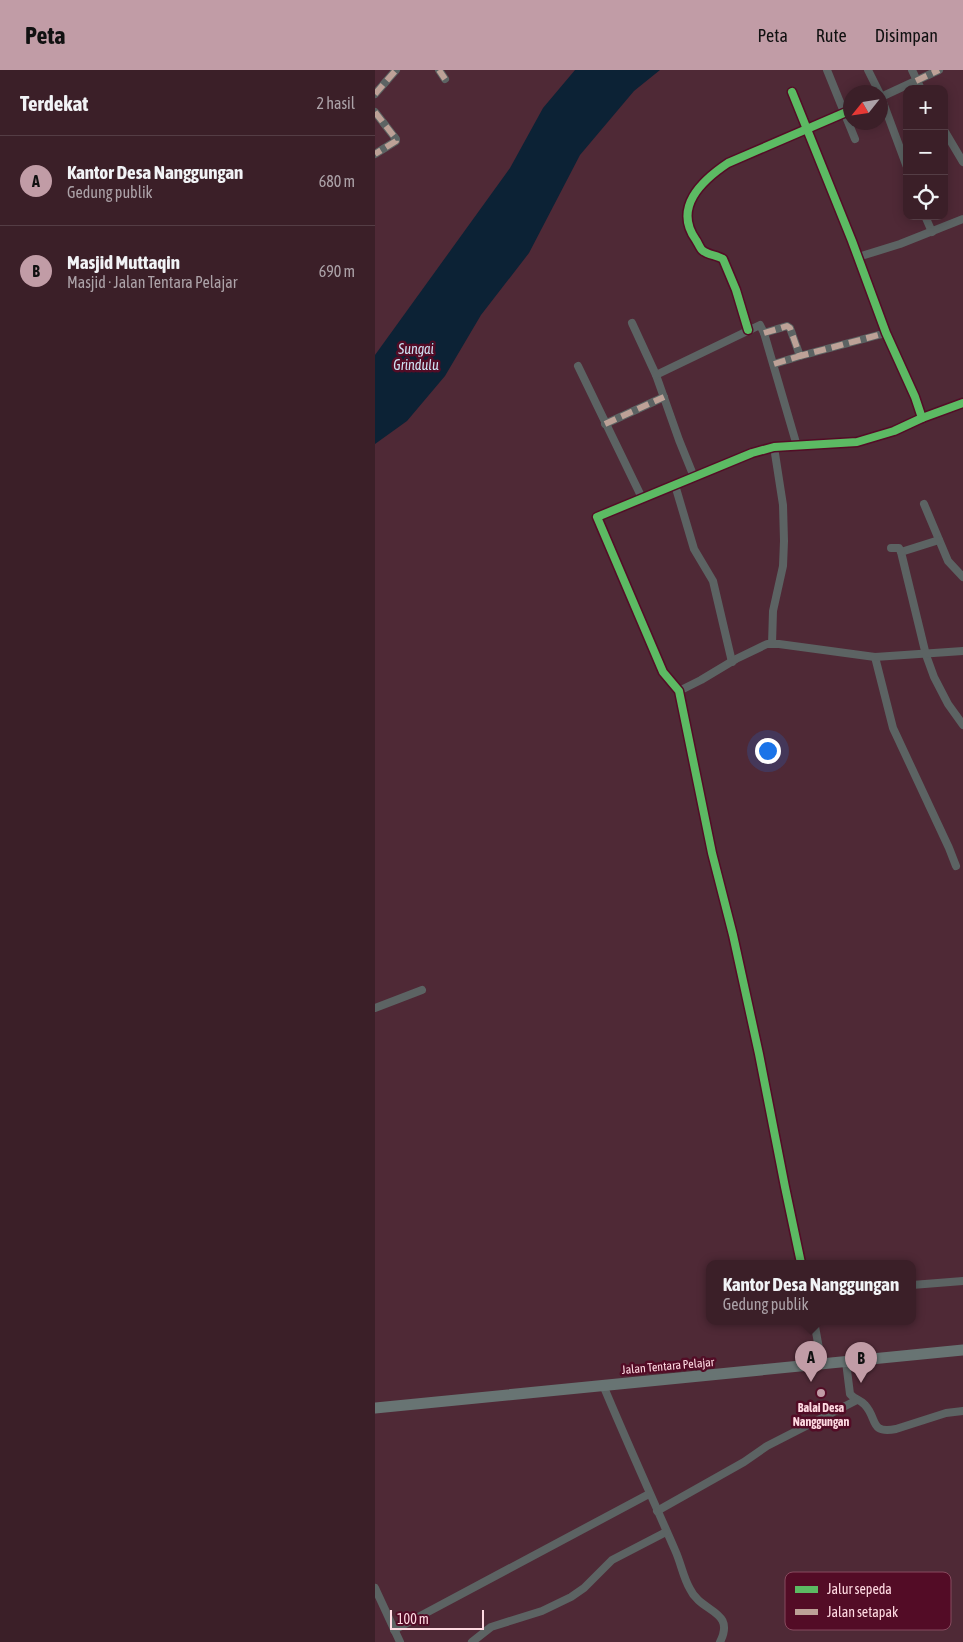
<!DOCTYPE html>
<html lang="id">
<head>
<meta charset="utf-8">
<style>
  body { margin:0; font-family:"Asap Condensed",sans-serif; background:#462c34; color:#f1f3f6 }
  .controls { position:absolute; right:15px; top:15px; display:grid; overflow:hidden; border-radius:10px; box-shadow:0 2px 12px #0003 }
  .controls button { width:45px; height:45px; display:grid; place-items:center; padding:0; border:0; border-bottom:1px solid #543d45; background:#3b1f28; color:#f1f3f6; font:25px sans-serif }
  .compass { position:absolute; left:468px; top:15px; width:45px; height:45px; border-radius:50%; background:#3b1f28; box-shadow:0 2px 12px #0003; rotate:240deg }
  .scale { position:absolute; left:15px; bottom:12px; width:94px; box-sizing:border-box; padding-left:5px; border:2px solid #ffdae2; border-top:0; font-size:14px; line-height:18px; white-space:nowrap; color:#ffdae2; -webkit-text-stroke:4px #530c26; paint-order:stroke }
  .you { position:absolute; left:392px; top:680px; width:18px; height:18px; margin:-12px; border:4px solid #fff; border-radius:50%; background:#1a73e8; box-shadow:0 0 0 8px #1a73e833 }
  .badge { display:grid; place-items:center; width:32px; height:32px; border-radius:50%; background:#c19ca6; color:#111; font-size:16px; font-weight:700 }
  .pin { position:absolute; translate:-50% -41px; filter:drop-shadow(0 1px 2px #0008) }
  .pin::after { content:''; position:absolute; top:26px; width:18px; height:15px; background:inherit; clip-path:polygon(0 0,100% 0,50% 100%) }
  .popup { position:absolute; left:331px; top:1190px; width:210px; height:65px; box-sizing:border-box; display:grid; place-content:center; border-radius:10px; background:#3b1f28; filter:drop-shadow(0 1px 4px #0005); font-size:16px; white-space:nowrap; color:#aca2a8 }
  .popup b { font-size:19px; color:#f1f3f6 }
  .popup::after { content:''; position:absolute; left:50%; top:100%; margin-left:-10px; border:10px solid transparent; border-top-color:#3b1f28 }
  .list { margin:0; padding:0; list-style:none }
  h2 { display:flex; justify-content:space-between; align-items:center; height:65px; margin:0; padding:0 20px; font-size:21px }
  h2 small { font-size:16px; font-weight:400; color:#aca2a8 }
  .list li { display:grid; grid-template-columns:32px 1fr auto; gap:15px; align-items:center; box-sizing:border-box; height:90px; padding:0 20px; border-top:1px solid #543d45 }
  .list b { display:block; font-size:19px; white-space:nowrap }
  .list p { margin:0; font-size:16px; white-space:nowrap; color:#aca2a8 }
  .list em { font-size:16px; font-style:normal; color:#aca2a8 }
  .icon { flex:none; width:28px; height:28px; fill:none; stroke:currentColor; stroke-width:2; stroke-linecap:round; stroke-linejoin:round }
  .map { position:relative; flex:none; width:588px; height:1572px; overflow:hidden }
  header { display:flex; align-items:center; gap:30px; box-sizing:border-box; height:70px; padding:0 25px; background:#c19ca6; color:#111 }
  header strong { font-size:24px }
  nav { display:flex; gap:28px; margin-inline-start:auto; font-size:18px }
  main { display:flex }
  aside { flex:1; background:#3b1f28 }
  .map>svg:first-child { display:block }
  .water { fill:#0c2235 }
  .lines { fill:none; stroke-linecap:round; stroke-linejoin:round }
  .street { stroke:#5c6363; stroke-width:8 }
  .primary { stroke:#687473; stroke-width:11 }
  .quiet { stroke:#bda197; stroke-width:6; stroke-dasharray:12 6; stroke-linecap:butt }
  .cycleway-casing { stroke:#530c26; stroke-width:11 }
  .cycleway { stroke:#5cba63; stroke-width:8 }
  .poi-dot { fill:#c19ca6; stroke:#530c26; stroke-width:2 }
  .labels { text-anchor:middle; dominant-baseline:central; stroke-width:5; stroke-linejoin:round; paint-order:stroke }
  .street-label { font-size:12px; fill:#ffdae2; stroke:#530c26 }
  .poi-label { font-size:12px; font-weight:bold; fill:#ffdae2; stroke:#530c26 }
  .water-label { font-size:14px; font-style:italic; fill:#cfe3f4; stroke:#530c26 }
  .key { fill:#530c26; stroke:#874a5e; stroke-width:1 }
  .key-label { font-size:14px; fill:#ffdae2 }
</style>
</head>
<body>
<header>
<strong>Peta</strong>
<nav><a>Peta</a><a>Rute</a><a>Disimpan</a></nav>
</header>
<main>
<aside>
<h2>Terdekat<small>2 hasil</small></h2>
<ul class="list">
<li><span class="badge">A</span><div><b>Kantor Desa Nanggungan</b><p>Gedung publik</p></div><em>680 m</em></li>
<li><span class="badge">B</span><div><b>Masjid Muttaqin</b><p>Masjid · Jalan Tentara Pelajar</p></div><em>690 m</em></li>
</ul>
</aside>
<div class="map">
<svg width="588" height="1572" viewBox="0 0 588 1572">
  <rect width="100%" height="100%" fill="#4f2936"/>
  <polygon class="water" points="200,0 285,0 259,21 205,85 154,183 106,245 70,306 32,351 0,374 0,285 135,98 168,38"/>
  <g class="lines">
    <g class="street">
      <polyline points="64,0 70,9"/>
      <polyline points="452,0 480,69"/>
      <polyline points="493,0 504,22"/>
      <polyline points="537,0 546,19"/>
      <polyline points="417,22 477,171 511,263 540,327 547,348"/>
      <polyline points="0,24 21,0"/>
      <polyline points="506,27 532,97"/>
      <polyline points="506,27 564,0"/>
      <polyline points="0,42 21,69 21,71 0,84"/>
      <polyline points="569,60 588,92"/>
      <polyline points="550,146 557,162"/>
      <polyline points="483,187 525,174 588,149"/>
      <polyline points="257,253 281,305 304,370 319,407"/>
      <path d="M373,260L361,220L348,189C342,185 332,185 327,180C325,178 323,173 321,170C298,138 326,111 353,93L476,40"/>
      <polyline points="389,263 412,256 415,258 425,286 511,263"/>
      <polyline points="399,294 425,286"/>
      <polyline points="203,296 267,428"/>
      <polyline points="281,305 385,255 389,263 422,376"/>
      <polyline points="230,354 289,327"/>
      <polyline points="300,415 319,479 338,511 357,592"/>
      <polyline points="549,434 573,491 588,507"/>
      <polyline points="564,470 526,482 551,585 559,607 573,634 588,655"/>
      <polyline points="516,478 524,478 526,482"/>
      <polyline points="397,574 398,541 408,496 409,471 408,435 399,377"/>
      <polyline points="500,587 518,658 574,778 581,796"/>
      <polyline points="304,621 326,610 361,589 392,574 404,574 500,587 588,581"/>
      <polyline points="0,938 47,920"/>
      <polyline points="426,1193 410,1117 384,984 358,865 337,783 304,621 288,602 222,447 377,383 399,377 482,372 519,361 547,348 588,333"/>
      <polyline points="537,1215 588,1211"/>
      <polyline points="439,1251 447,1295"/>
      <path d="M471,1292L475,1324C479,1329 486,1330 490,1335C503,1349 494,1364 521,1359L571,1343L588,1341"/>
      <path d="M228,1315C251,1370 276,1425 300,1480C306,1493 308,1507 315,1519C326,1543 361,1540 345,1572"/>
      <polyline points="282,1441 369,1392 392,1376 482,1330"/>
      <polyline points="0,1518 25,1572"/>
      <polyline points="19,1560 274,1424"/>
      <polyline points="97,1572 116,1557 167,1541 196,1527 209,1518 237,1490 291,1462"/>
    </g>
    <polyline class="primary" points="0,1338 588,1280"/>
    <g class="quiet">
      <polyline points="64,0 70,9"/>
      <polyline points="541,11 564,0"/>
      <polyline points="0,24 21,0"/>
      <polyline points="0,42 21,69 21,71 0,84"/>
      <polyline points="389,263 412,256 415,258 425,286 511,263"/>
      <polyline points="399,294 425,286"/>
      <polyline points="230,354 289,327"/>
    </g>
    <defs>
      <g id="cycleway">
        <polyline points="417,22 477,171 511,263 540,327 547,348"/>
        <path d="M373,260L361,220L348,189C342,185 332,185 327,180C325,178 323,173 321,170C298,138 326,111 353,93L476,40"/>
        <polyline points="426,1193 410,1117 384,984 358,865 337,783 304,621 288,602 222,447 377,383 399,377 482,372 519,361 547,348 588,333"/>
      </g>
    </defs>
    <use href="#cycleway" class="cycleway-casing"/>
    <use href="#cycleway" class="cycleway"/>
  </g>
  <circle class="poi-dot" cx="446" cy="1323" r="5"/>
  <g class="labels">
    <g class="street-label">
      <text transform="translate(293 1296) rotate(-5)">Jalan Tentara Pelajar</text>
    </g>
    <g class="poi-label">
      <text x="446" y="1338">Balai Desa<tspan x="446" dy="14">Nanggungan</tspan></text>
    </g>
    <g class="water-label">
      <text x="41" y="279">Sungai<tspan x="41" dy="16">Grindulu</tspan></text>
    </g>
  </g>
  <rect x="410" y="1502" width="166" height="58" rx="8" class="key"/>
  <rect x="420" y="1516" width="23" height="7" fill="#5cba63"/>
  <rect x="420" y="1539" width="23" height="6" fill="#bda197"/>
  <g class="key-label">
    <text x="452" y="1524">Jalur sepeda</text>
    <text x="452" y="1547">Jalan setapak</text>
  </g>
</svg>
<div class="controls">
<button>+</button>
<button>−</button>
<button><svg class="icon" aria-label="locate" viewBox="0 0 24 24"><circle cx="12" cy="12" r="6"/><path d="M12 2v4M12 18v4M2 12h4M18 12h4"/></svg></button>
</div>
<svg class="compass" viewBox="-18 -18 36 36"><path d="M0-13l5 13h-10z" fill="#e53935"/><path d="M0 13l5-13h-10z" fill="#aca2a8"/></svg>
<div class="scale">100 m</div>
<div class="you"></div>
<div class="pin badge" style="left:436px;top:1312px">A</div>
<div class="popup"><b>Kantor Desa Nanggungan</b>Gedung publik</div>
<div class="pin badge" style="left:486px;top:1313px">B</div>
</div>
</main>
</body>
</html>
